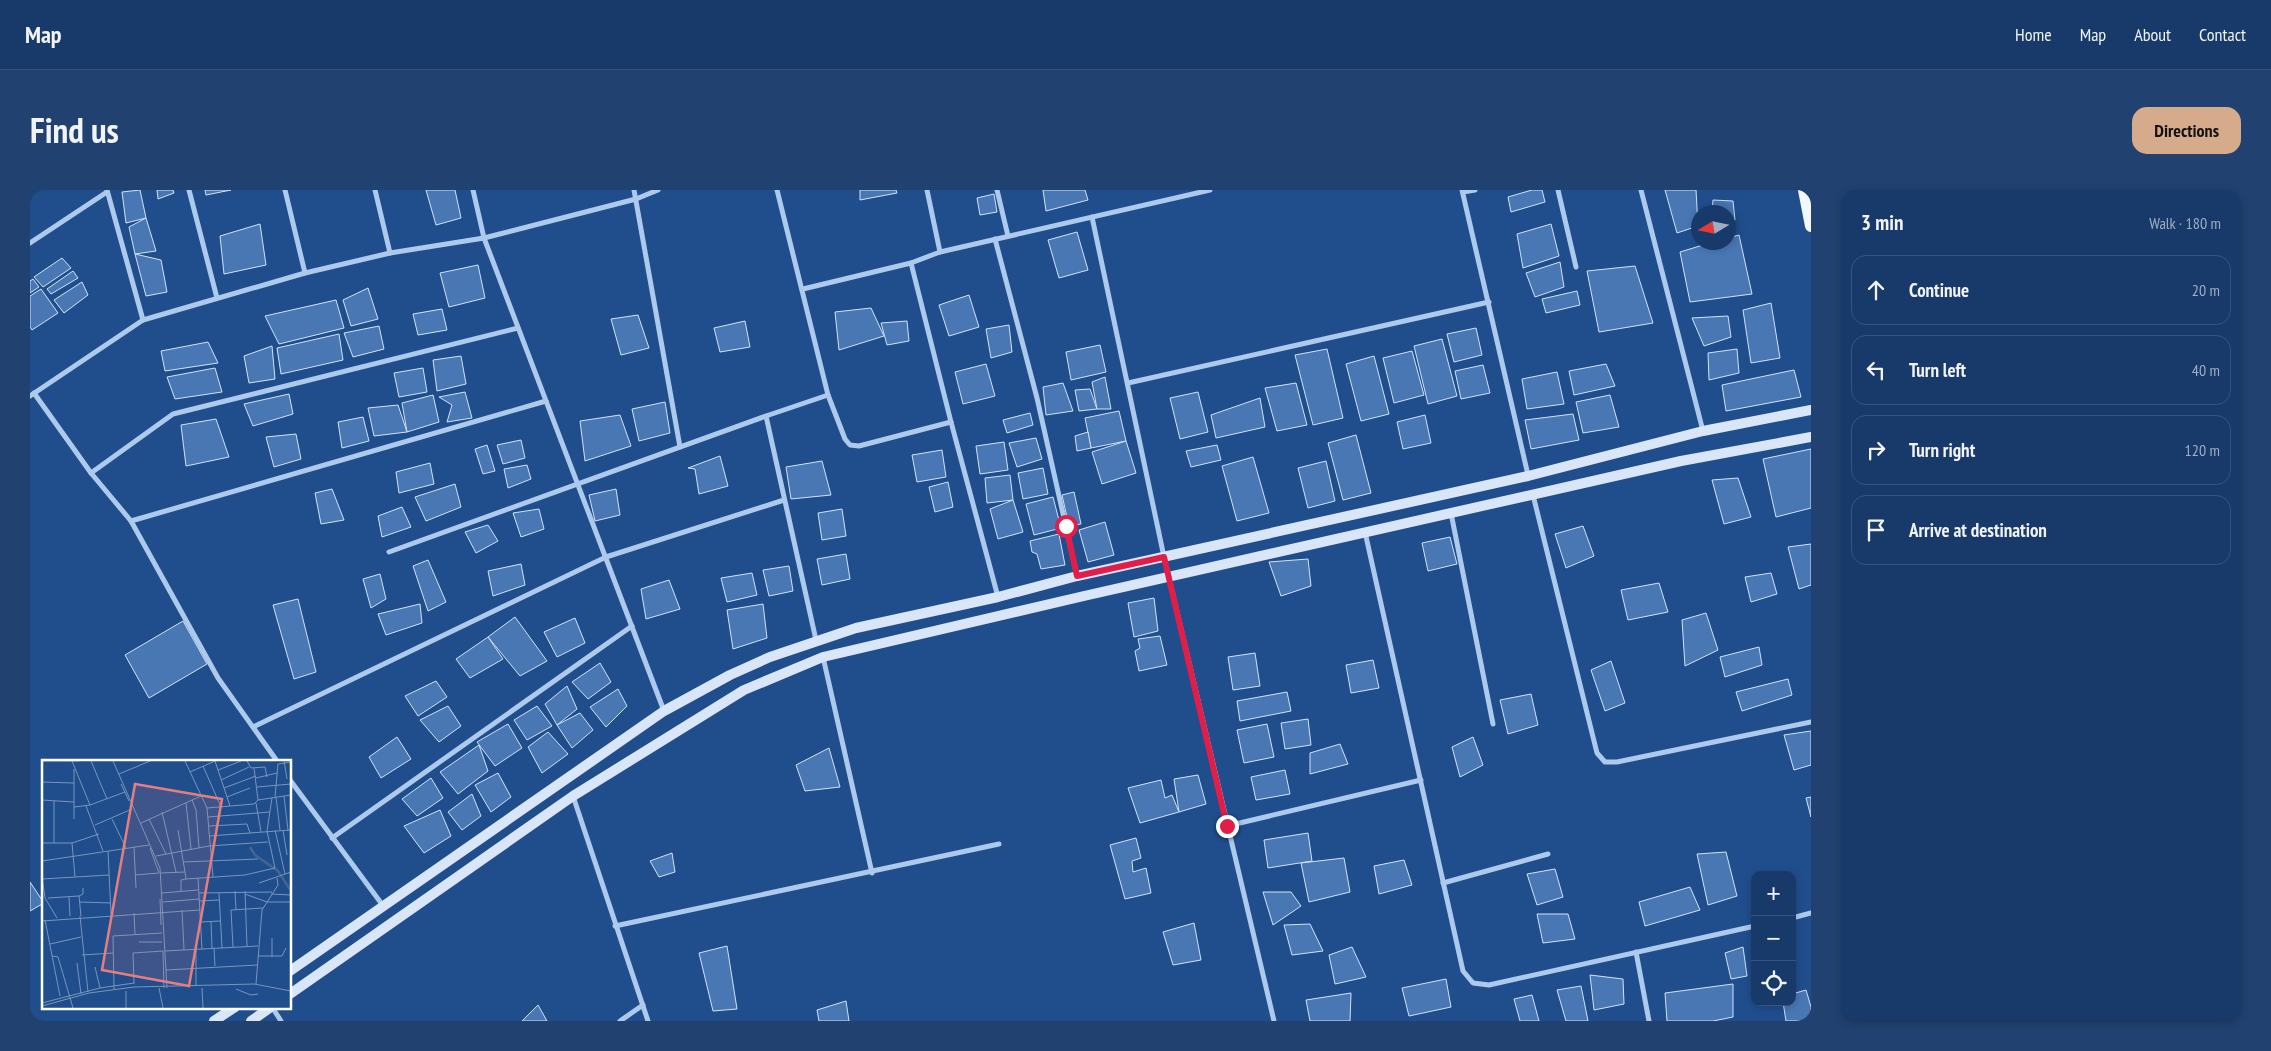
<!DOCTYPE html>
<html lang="en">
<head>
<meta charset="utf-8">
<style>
  body { margin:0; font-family:"PT Sans Narrow",sans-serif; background:#214170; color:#f1f3f6 }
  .controls { position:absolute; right:15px; bottom:15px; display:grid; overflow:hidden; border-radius:10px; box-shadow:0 2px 8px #0003 }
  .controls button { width:45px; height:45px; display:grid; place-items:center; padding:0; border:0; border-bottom:1px solid #36547e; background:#183a6a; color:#f1f3f6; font:25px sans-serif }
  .compass { position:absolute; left:1661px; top:15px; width:45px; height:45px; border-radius:50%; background:#183a6a; box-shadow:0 2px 8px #0003; rotate:260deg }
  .stop { position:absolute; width:15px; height:15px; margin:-11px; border:4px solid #e11d48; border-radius:50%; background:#fff }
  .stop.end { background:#e11d48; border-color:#fff; box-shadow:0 1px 5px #0008 }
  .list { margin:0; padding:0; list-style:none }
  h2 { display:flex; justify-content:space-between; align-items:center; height:65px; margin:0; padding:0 20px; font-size:21px }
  h2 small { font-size:16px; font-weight:400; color:#9fadc1 }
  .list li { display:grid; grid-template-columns:32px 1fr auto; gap:15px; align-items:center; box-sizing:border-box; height:70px; margin:0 10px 10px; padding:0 10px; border:1px solid #36547e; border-radius:15px }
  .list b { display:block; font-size:19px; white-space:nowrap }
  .list em { font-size:16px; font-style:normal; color:#9fadc1 }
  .icon { flex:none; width:28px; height:28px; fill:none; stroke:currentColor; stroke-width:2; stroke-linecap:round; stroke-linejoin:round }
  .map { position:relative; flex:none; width:1781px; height:831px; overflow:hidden; border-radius:15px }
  header { display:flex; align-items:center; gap:30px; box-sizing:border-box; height:70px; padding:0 25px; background:#183a6a; border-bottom:1px solid #36547e }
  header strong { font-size:24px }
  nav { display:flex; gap:28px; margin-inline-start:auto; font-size:18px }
  .intro { display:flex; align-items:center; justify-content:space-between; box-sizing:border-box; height:120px; padding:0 30px }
  h1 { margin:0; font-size:35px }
  .button { padding:12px 22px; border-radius:15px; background:#d6ab8b; color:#111; font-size:18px; font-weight:700 }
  main { display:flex; gap:30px; padding:0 30px }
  aside { flex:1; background:#183a6a; border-radius:15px; box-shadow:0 2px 8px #0003 }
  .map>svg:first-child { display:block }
  .building { fill:#4877b4; stroke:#d2e3f9 }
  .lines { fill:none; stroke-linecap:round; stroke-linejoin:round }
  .street { stroke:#adc9ec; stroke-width:5 }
  .secondary { stroke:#d9e6f9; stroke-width:10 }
  .primary { stroke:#f3f7ff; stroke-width:12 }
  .route { stroke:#e11d48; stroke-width:6 }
  .inset-river { fill:none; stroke:#446492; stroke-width:2.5 }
  .inset-road { fill:none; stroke:#7995bb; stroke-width:1 }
  .view { fill:#e67e7e; fill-opacity:0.15; stroke:#e67e7e; stroke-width:2.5 }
  .inset-edge { fill:none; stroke:#fff; stroke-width:2.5 }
</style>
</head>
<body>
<header>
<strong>Map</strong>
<nav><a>Home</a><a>Map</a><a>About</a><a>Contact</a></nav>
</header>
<div class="intro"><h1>Find us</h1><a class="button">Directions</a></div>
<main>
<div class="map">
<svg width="1781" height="831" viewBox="0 0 1781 831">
  <rect width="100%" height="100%" fill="#204e8d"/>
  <g class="building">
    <polygon points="110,0 116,28 96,33 92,2"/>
    <polygon points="127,0 143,0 144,3 128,9"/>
    <polygon points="175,0 201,0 176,5"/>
    <polygon points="396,0 425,0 431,28 406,35"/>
    <polygon points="830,0 866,0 867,3 830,10"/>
    <polygon points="1013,0 1055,0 1058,10 1016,21"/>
    <polygon points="1502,0 1512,0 1515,12 1481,22 1478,7"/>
    <polygon points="1635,0 1666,0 1668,36 1647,43"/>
    <polygon points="964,4 967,22 950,25 947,8"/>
    <polygon points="1683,10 1703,11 1705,30 1698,32 1698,22 1682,22"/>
    <polygon points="116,28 126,61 105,64 99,37"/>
    <polygon points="230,34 236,75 194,84 190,46"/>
    <polygon points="1521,34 1529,66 1493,78 1487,44"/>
    <polygon points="1047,42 1058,80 1029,88 1018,50"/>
    <polygon points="1709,45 1722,104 1660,112 1650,62 1683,52 1698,52 1698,48"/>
    <polygon points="105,64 131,70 137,102 116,106"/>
    <polygon points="32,68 41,78 13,97 4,87"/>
    <polygon points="1530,72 1534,97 1505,107 1496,83"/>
    <polygon points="448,75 455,108 419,117 410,83"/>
    <polygon points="1605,76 1623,133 1569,142 1557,81"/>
    <polygon points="43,81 48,88 21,104 17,99"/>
    <polygon points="3,89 9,97 0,103 0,91"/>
    <polygon points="52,92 58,105 34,123 24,110"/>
    <polygon points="338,98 348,129 321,136 313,110"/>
    <polygon points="11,99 28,123 2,140 0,137 0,106"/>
    <polygon points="1547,101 1550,115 1516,123 1512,109"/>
    <polygon points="939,105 949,137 919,146 909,115"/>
    <polygon points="306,110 314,138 249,154 235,126"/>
    <polygon points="1741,113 1750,168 1721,173 1713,120"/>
    <polygon points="841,118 854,146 809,160 805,122"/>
    <polygon points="412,119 417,140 388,145 383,124"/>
    <polygon points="608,125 619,158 591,165 581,129"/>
    <polygon points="1698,126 1701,147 1674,156 1662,128"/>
    <polygon points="715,131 720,157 690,162 684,138"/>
    <polygon points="877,131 879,151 857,155 851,133"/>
    <polygon points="979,135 982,162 961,168 956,139"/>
    <polygon points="349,136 354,159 323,167 314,143"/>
    <polygon points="1446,138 1452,165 1424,172 1417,144"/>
    <polygon points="309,144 313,170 251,184 247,158"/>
    <polygon points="1412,149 1427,206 1398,214 1384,156"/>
    <polygon points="178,152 188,173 135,181 131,161"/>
    <polygon points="1070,155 1076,182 1041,190 1036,162"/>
    <polygon points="242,156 245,189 219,193 214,166"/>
    <polygon points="1297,159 1313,228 1283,235 1265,165"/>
    <polygon points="1707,159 1709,183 1679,190 1678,163"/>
    <polygon points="1382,161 1394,205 1364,213 1353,168"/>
    <polygon points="431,166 436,194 407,201 403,170"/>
    <polygon points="1344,166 1359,224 1331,231 1316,174"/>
    <polygon points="956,174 965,206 933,214 925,182"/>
    <polygon points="1576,174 1585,196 1544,205 1539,181"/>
    <polygon points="1453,175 1460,203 1431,209 1425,181"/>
    <polygon points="185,178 192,202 145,209 137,187"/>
    <polygon points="393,178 397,202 369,207 364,183"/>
    <polygon points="1764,180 1771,207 1696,221 1692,195"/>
    <polygon points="1527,182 1534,214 1497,219 1492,189"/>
    <polygon points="1075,187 1081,219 1067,219 1062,192"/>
    <polygon points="1033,193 1043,221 1016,225 1013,197"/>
    <polygon points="1266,193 1277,235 1247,241 1235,198"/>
    <polygon points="1060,199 1067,219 1049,221 1045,200"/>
    <polygon points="435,202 442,228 417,232 422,215 409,207"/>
    <polygon points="1168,202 1178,242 1150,249 1140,208"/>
    <polygon points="259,204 263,224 223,236 214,214"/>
    <polygon points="403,205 409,232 377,242 372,213"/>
    <polygon points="1580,205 1589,237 1553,243 1546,212"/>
    <polygon points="1230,208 1235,237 1186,248 1181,225"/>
    <polygon points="635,212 640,243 609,251 602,219"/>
    <polygon points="368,215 377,242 344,246 338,218"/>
    <polygon points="1089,221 1096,251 1061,258 1055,228"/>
    <polygon points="1000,223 1003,235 977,243 973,230"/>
    <polygon points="1543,224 1549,250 1501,259 1495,230"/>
    <polygon points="590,225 601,256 555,271 550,231"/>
    <polygon points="1395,225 1401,253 1373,259 1367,232"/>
    <polygon points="333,227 339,251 312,258 308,232"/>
    <polygon points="186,229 199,267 156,276 151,235"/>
    <polygon points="1058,242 1061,258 1047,261 1045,246"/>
    <polygon points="266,244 271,269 244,277 236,247"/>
    <polygon points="1326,245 1341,303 1313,310 1298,253"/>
    <polygon points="1006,248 1012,269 987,277 979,253"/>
    <polygon points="491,250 495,268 473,274 467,255"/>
    <polygon points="1096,251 1106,283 1072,294 1062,262"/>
    <polygon points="974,252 978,280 950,284 946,256"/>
    <polygon points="457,255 465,281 453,284 445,259"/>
    <polygon points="1187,255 1191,270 1161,277 1156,261"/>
    <polygon points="1781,259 1781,318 1746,327 1733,269"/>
    <polygon points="912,260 916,287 887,292 882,265"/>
    <polygon points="690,266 698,296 669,304 665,279 658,278"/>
    <polygon points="1223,267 1239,323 1207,331 1192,276"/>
    <polygon points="792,271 801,305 761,309 756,277"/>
    <polygon points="1296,271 1305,311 1278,318 1268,278"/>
    <polygon points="400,273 404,294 369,303 366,282"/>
    <polygon points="497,275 501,289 478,298 474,279"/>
    <polygon points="1013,278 1018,304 993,309 988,283"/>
    <polygon points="980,285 983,310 957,313 955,288"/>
    <polygon points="1708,288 1721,327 1694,334 1682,290"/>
    <polygon points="918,292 923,317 905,322 899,297"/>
    <polygon points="425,294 431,317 396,331 385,307"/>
    <polygon points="302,299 314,330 291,334 285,303"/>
    <polygon points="586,299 590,325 565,331 559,305"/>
    <polygon points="1044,302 1051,334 1039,336 1032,305"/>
    <polygon points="1023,307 1031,338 1004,345 996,314"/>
    <polygon points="983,310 993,342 968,349 960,319"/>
    <polygon points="372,317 381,337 352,347 348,326"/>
    <polygon points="509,319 514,339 491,347 483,323"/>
    <polygon points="812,319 816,346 792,350 788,323"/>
    <polygon points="1075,332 1084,365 1058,372 1049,340"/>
    <polygon points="458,335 468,351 446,363 435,342"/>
    <polygon points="1553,336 1564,366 1536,378 1525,344"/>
    <polygon points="1029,344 1035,375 1011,379 1007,364 1002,362 1000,351"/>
    <polygon points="1420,347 1427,374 1398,381 1392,353"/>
    <polygon points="1781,354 1781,395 1769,399 1758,357"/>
    <polygon points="816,364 820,389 792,395 787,369"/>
    <polygon points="1278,369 1281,396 1251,406 1239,372"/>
    <polygon points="398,370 416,412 398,421 383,376"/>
    <polygon points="491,374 495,395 463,406 458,381"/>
    <polygon points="759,376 763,401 739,406 733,380"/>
    <polygon points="722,383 727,405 697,412 691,388"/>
    <polygon points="1741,383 1747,404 1721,412 1715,387"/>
    <polygon points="350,384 356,409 341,418 333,389"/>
    <polygon points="639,390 650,419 616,429 611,399"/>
    <polygon points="1629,393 1638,422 1598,430 1591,400"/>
    <polygon points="1124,408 1128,441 1104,447 1098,413"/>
    <polygon points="268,409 286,482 264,489 243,415"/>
    <polygon points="390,414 392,433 356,445 348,424"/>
    <polygon points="733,414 737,448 703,459 697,420"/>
    <polygon points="1676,423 1688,460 1655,476 1652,430"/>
    <polygon points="485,427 517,471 490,486 458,447"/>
    <polygon points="545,428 555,453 527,467 514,442"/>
    <polygon points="153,431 177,474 119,508 95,465"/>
    <polygon points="1130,446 1137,475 1109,481 1105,461 1110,458 1108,449"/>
    <polygon points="458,447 473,469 440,488 426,469"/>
    <polygon points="1729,457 1732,475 1695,487 1690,467"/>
    <polygon points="1225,463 1230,496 1203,500 1198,467"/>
    <polygon points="1343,470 1349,498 1321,503 1316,475"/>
    <polygon points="1581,471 1595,513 1575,521 1561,480"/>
    <polygon points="570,473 581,492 558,509 542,492"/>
    <polygon points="1758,489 1762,505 1712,521 1706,502"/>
    <polygon points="406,491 417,507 388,526 375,506"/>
    <polygon points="537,496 547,519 527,535 515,514"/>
    <polygon points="588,499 597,516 576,537 560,517"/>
    <polygon points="1257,502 1261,521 1210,531 1207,511"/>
    <polygon points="1501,504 1508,535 1478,544 1470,510"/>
    <polygon points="418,516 431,536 409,552 390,530"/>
    <polygon points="507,516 522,536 497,550 484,530"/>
    <polygon points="550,523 563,540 542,558 527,535"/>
    <polygon points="1278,529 1281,555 1255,559 1251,533"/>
    <polygon points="478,534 492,558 465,576 447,552"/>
    <polygon points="1237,534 1244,567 1214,573 1207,540"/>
    <polygon points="1781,541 1781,575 1764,580 1754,545"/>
    <polygon points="518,542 538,564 512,583 498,557"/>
    <polygon points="367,547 381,569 351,588 339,567"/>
    <polygon points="1443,547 1453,575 1430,587 1422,557"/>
    <polygon points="1310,554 1318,574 1280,584 1280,563"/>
    <polygon points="449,555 458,581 428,604 410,582"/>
    <polygon points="799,558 810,597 775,601 766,575"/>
    <polygon points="1255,580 1260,604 1226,610 1221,587"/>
    <polygon points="468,583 481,607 461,622 445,595"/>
    <polygon points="1168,585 1176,614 1149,622 1144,589"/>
    <polygon points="401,588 413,608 387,626 372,609"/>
    <polygon points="1131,590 1135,608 1142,605 1149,622 1110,633 1098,598"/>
    <polygon points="442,604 451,626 432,640 418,622"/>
    <polygon points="1781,607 1781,627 1776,608"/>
    <polygon points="410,620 421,646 394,663 374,636"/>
    <polygon points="1278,643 1282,671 1238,678 1234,650"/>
    <polygon points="1106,648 1111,668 1102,671 1103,682 1116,678 1121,703 1095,709 1080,655"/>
    <polygon points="1696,662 1707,706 1678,715 1667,664"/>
    <polygon points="642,663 645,682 629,687 620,671"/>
    <polygon points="1314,668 1320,702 1279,712 1271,673"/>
    <polygon points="1374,670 1382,695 1349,704 1344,676"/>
    <polygon points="1525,679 1533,707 1507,715 1497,684"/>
    <polygon points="0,692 14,713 0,721"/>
    <polygon points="1660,697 1670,720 1615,736 1609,712"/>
    <polygon points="1233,702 1261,702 1271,716 1243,735"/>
    <polygon points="1507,724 1538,724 1545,749 1513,753"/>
    <polygon points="1164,733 1171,770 1143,775 1133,742"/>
    <polygon points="1280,734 1293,761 1262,765 1254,735"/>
    <polygon points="697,756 707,819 683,821 669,763"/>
    <polygon points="1322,757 1336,787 1305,794 1299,765"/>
    <polygon points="1713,757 1717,786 1701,789 1695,763"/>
    <polygon points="1560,785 1593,789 1594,814 1564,820"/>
    <polygon points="1416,789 1421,817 1379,826 1372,798"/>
    <polygon points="1703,794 1703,827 1683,831 1637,831 1635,803"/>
    <polygon points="1551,796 1558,831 1536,831 1527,800"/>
    <polygon points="1776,800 1781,817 1781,831 1756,831 1753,812 1762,812 1762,804"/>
    <polygon points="1321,803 1320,831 1280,831 1276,810"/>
    <polygon points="1502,805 1509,831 1490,831 1484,809"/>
    <polygon points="816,811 819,831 789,831 787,820"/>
    <polygon points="508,815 517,831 492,831"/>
  </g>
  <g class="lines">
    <g class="street">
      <polyline points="77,0 113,130"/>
      <polyline points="159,0 187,108"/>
      <polyline points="255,0 275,83"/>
      <polyline points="345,0 360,63"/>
      <polyline points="443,0 454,48 634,521"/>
      <polyline points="604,0 650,257"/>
      <polyline points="747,0 798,205 736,226 786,450"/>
      <polyline points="897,0 910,62"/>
      <polyline points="967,0 978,46"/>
      <polyline points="1432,0 1498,285"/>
      <polyline points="1528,0 1546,77"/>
      <polyline points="1611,0 1673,241"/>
      <polyline points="1433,2 1445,0"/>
      <polyline points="1062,27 1134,367 1244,831"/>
      <polyline points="965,49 1007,208 1047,386"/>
      <polyline points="0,53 77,2"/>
      <polyline points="881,73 921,232 968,407"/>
      <polyline points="773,99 881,73 910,62 1180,0"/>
      <polyline points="1098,193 1459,112"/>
      <polyline points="4,203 61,283 101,331 188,488 247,571"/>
      <polyline points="798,205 815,249 820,255 829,256 921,232"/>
      <polyline points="0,206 113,130 275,83 360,63 454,48 606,9 628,0"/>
      <polyline points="61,283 143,224 488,138"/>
      <polyline points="1503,305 1567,563 1575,572 1587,572 1781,532"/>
      <polyline points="1421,323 1463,534"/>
      <polyline points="101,331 516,211"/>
      <polyline points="1335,342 1433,781 1443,793 1459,795 1725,736"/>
      <polyline points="359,362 736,226"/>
      <polyline points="793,467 842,683"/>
      <polyline points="223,537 576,367 754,310"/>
      <polyline points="260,590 354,717"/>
      <polyline points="543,606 618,831"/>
      <polyline points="1197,636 1391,590"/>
      <polyline points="302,648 602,436"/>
      <polyline points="1413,693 1518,664"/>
      <polyline points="1762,728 1781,723"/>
      <polyline points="585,736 969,654"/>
      <polyline points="1606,762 1619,831"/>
      <polyline points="242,817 251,831"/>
      <polyline points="590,831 613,815"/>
    </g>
    <g class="secondary">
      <polyline points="260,781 634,521 700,485 740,467 826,438 968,407 1047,386 1498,286 1673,241 1781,220"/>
      <polyline points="260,804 543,606 714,500 793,467 1054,406 1651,271 1781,247"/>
      <polyline points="184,831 205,817"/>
      <polyline points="221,831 241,817"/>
    </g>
    <polyline class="primary" points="1774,0 1781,36"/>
  </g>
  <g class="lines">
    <polyline class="route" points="1036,336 1047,386 1134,367 1197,636"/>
  </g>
  <g transform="translate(12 570)">
    <rect width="249" height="249" fill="#204e8d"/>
    <path class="inset-river" d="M208,87L213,95L236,111L249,131"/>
    <path class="inset-road" d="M0,1V40L32,42M1,1H37M30,1L48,45M49,1L65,39M71,1L118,108L125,228M143,1L165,48L171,117M173,1L188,46M205,1L209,8L223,7L225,17M242,1L245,19M161,6L179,47M212,8L216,40M176,10L199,1M148,12L173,1M77,14L108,1M214,18L235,13M179,20L207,7M0,22L32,23M79,24L87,41M215,27L249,24M182,28L214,16M242,36L246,70M185,37L208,28M233,37L236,4L249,2M234,37L238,70M230,38L225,71L233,108M150,40L154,50L157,88M144,43L149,89M214,43L219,72M44,46L61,91M32,47L48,45L83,32M165,48L212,44L216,40L249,35M120,52L134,112M166,57L228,52M32,59V9M70,59L84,88M107,59L124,94M99,63L159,36M53,65L90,49M167,66L205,64L208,73M136,70L143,112M233,70L243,114M241,70L245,95M167,76L249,70M0,83H30L57,74M12,83V41M30,83L33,117M92,87L94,128M108,88L117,113M66,91L69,154M114,96L167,86L226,82M0,101L107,85M141,102L216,99M119,113L143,112L144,119L203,115L233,108M93,115L117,113M0,117L3,138L15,158M156,118L160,189M0,119L67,115M217,123L249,112M139,131V120L144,119M193,131L194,150M203,131L205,187M120,133L156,130M157,133L230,132M177,133L180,188M203,134L225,142H249M229,134L249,135M37,136L39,156M27,137L28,156M6,138L37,136L41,134V128M118,139L119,165M157,141L177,140M38,142L69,143M121,142L157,139M140,150L142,190M92,153L93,174M38,156L46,232M3,160L18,236M0,161L158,150M159,162L178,161M169,162L170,188M97,182H120M8,184L39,177M191,187L189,150L221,148M172,188L173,206M154,189V225M121,191L122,228M123,191L216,186M40,195L71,193M10,196L16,197L31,248M216,196H240L244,188M230,197V178M35,203L39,234M53,207L58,228M124,210L215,205M92,224L91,193L121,191M214,224L220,150L236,125L235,118M117,228L121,248M160,228L161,248M72,229L71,176L120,173M194,229L209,235L216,234M84,231V248M0,243L58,228L92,223M0,246L47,233L92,227L212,224L249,231"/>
    <path class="view" d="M93,24L180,39L147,226L60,210Z"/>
    <rect width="249" height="249" class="inset-edge"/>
  </g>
</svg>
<div class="controls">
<button>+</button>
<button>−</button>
<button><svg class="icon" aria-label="locate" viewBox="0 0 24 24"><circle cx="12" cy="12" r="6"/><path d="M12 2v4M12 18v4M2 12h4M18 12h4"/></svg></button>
</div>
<svg class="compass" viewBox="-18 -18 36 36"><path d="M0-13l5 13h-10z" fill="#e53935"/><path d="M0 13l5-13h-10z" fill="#9fadc1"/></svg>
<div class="stop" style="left:1036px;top:336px"></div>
<div class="stop end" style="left:1197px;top:636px"></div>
</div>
<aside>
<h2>3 min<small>Walk · 180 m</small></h2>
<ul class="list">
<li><svg class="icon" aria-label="ahead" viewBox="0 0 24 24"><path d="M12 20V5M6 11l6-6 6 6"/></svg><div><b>Continue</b></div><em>20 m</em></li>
<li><svg class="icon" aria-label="left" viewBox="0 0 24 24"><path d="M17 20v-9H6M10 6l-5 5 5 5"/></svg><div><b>Turn left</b></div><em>40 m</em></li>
<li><svg class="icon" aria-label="right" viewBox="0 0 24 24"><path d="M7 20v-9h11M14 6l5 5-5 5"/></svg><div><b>Turn right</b></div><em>120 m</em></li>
<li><svg class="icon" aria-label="arrive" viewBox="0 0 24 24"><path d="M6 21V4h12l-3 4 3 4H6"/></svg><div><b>Arrive at destination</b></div></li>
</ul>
</aside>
</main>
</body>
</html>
